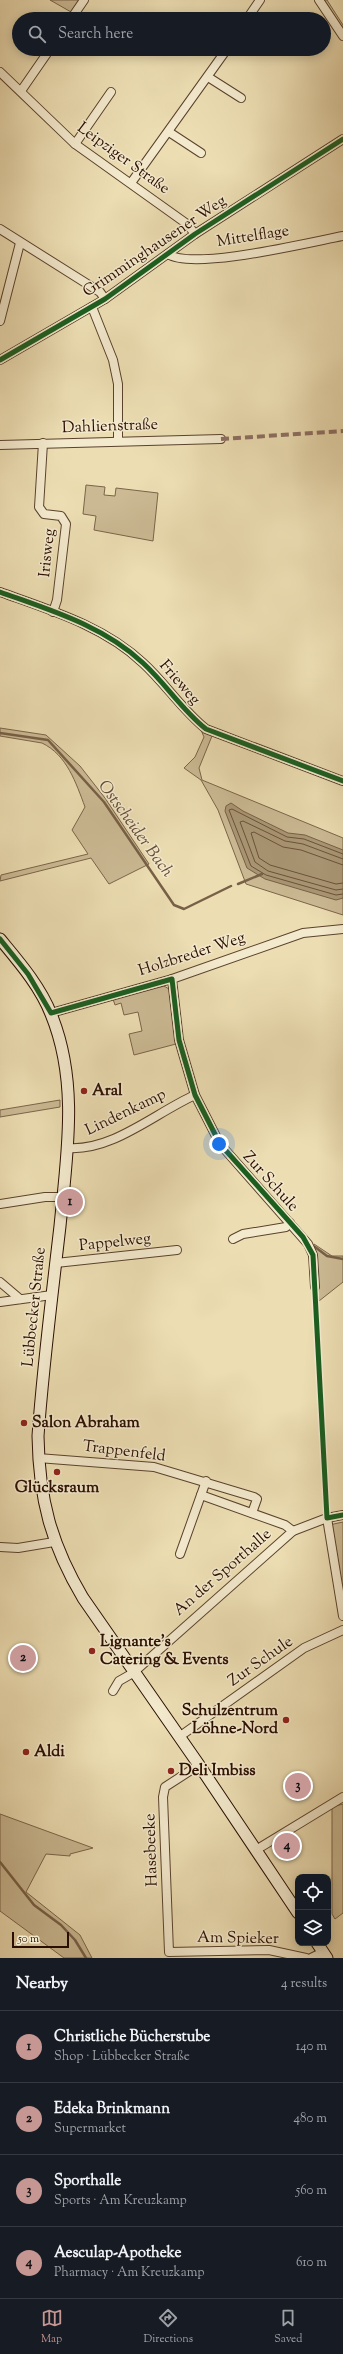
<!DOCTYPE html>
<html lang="en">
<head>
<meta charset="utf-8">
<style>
  body { margin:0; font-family:"Sorts Mill Goudy",serif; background:#242831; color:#f1f3f6 }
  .controls { position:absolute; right:12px; bottom:12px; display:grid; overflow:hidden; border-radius:8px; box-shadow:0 2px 10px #0003 }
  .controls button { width:36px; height:36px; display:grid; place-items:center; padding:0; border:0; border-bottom:1px solid #363941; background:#171b24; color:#f1f3f6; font:20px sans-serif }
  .scale { position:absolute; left:12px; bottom:10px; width:57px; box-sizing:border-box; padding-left:4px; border:2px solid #2a0e00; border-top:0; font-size:11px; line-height:14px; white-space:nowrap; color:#2a0e00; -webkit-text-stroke:3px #f3e9cd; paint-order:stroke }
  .you { position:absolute; left:219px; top:1144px; width:14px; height:14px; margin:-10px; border:3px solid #fff; border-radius:50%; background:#1a73e8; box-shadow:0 0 0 6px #1a73e833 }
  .badge { display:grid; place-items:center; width:26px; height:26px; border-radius:50%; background:#c59692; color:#111; font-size:13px; font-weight:700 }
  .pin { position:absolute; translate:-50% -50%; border:2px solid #fff; box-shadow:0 1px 4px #0006 }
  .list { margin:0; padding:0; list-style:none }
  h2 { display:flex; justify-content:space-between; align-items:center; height:52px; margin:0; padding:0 16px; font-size:17px }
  h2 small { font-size:13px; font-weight:400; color:#9ea1a6 }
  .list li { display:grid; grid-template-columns:26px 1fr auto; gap:12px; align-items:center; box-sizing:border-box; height:72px; padding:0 16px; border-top:1px solid #363941 }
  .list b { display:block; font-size:15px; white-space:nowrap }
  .list p { margin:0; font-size:13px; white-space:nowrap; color:#9ea1a6 }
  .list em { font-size:13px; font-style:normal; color:#9ea1a6 }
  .icon { flex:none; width:22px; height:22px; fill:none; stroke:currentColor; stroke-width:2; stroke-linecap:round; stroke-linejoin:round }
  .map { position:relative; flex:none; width:343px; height:1958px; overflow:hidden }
  .search { position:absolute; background:#171b24; box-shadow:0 2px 10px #0003; left:12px; right:12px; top:12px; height:44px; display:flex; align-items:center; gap:10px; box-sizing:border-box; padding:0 14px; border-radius:22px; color:#9ea1a6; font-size:15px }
  .sheet { height:340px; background:#171b24 }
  nav { display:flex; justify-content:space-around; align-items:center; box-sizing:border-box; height:56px; border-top:1px solid #363941; background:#171b24; font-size:11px; color:#9ea1a6 }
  nav a { display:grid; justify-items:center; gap:2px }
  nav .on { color:#c59692 }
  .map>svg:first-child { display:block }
  .green { fill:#cbba94; stroke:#7a644a }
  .water { fill:#aa9775; stroke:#776046 }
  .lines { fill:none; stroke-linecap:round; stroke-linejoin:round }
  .shore { stroke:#6a523a; stroke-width:1 }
  .stream { stroke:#776046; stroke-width:2.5 }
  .minor-casing { stroke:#5a422c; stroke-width:10 }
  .secondary-casing { stroke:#2a0e00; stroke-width:13 }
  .minor { stroke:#f3e9cd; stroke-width:8 }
  .secondary { stroke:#f3e9cd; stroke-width:11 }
  .quiet { stroke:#8d6e63; stroke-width:4; stroke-dasharray:8 4; stroke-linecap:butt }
  .cycleway-casing { stroke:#f3e9cd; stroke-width:8 }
  .cycleway { stroke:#1b5e20; stroke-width:5 }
  .poi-dot { fill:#8f2418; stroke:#f3e9cd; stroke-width:1.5 }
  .labels { text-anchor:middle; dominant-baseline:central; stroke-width:3; stroke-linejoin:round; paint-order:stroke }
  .street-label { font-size:16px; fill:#2a0e00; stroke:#f3e9cd }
  .poi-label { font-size:16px; font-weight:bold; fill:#2a0e00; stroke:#f3e9cd; text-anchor:start }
  .water-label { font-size:17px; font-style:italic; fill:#644c35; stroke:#f3e9cd }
</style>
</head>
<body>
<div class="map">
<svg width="343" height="1958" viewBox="0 0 343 1958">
  <rect width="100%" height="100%" fill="#ecddb2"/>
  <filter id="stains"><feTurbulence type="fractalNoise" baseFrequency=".005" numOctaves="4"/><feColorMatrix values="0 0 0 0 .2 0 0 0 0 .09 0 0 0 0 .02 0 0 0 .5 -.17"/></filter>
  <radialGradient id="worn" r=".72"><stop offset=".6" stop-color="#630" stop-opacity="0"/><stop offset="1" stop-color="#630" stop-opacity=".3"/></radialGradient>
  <g class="green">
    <polygon points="50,0 79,0 71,12"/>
    <polygon points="322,0 327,0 343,25 343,32"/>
    <polygon points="86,485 105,487 104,495 115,496 116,488 158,493 153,541 94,530 96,516 83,514"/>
    <path d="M0,728L46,735L80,766L105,798L149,864L109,884L91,858L0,881L1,875L88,854L72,830L85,807C76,783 67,755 42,743L0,736Z"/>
    <polygon points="201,730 212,736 199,768 202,780 343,838 343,915 246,884 218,810 201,780 184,768 195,757 204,737"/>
    <polygon points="164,986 169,989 176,1044 134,1055 129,1034 142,1031 138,1012 124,1015 121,1003 115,1005 113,999"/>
    <polygon points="60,1100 60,1107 0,1117 0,1110"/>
    <polygon points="314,1244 332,1256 343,1256 343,1282 319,1301"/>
    <polygon points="343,1522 343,1604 329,1525"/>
    <polygon points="343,1804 343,1913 335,1919 332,1914 332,1807"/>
    <polygon points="0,1814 93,1848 70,1854 70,1856 46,1854 26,1892 80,1935 92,1958 64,1958 0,1911"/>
  </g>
  <polygon class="water" points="231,803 243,811 288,833 305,835 343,850 343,898 336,900 265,879 247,868 225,811 226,806"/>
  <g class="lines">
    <g class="shore">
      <polyline points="343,854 304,839 287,837 232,809 229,810 251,866 266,875 336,895 343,894"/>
      <polyline points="343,859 303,844 285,841 243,821 240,822 255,862 268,871 336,890 343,889"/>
      <polyline points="343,865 301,850 283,847 254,832 251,833 259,858 270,865 336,884 343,883"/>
    </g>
    <g class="stream">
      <polyline points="0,733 48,740 104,802 174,905 184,909 231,886"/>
      <polyline points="238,884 262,874"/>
      <polyline points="315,1247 327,1256 343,1259"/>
      <polyline points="0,1862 34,1905 61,1925 75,1940 86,1958"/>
    </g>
    <defs>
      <g id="minor">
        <polyline points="319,0 343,36"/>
        <polyline points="71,19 84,0"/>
        <polyline points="247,19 260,0"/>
        <polyline points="0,72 75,144 187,224 195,234"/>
        <polyline points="208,77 241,98"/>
        <polyline points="21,91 50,49"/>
        <polyline points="169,132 201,153"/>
        <polyline points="75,144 111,92"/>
        <polyline points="131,183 227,49"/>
        <polyline points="0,229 100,292 105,299"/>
        <path d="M168,254C192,271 311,242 343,236"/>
        <polyline points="92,307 113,360 118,384 118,441"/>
        <polyline points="0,321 20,243"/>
        <polyline points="0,360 105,299 195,234 343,139"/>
        <polyline points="43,443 39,507 44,514 61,516 66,524 57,600 53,612"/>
        <polyline points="0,445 221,439"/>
        <path d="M0,592C50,610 104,626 143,663C166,684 182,710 206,729L343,781"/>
        <polyline points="172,979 179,1040 195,1095 220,1144 308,1244 313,1255 315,1287"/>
        <polyline points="51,1013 172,979 303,933 343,929"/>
        <path d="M68,1148C113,1151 155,1113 195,1095"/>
        <polyline points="0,1204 45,1197 63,1197"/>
        <polyline points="233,1239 243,1234 286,1227 290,1223"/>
        <polyline points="56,1263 177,1250"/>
        <polyline points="0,1282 20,1299"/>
        <polyline points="0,1302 52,1295"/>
        <polyline points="38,1458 154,1467 254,1497 257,1499 252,1513"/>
        <polyline points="201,1495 285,1525 293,1531"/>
        <polyline points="327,1518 343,1616"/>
        <polyline points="0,1547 18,1548 54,1542"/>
        <polyline points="180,1554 206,1481"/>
        <polyline points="113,1691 119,1681 133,1673 293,1531 327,1518 343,1515"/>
        <polyline points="179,1737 304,1648 343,1630"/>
        <polyline points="199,1765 165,1787 163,1797 169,1952 269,1950 306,1958"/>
        <polyline points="256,1850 343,1797"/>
        <polyline points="311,1958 323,1952"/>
      </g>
      <g id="secondary">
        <path d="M0,939C19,962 40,986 51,1014C79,1082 67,1154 60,1226C52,1296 43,1366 38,1436C39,1499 51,1544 83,1598L199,1765L298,1913"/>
        <polyline points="317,1943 327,1958"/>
      </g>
    </defs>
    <use href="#minor" class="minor-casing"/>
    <use href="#secondary" class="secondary-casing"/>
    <use href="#minor" class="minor"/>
    <use href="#secondary" class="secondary"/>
    <polyline class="quiet" points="221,439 343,431"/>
    <defs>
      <g id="cycleway">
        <polyline points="0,360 105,299 195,234 343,139"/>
        <path d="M0,592C50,610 104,626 143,663C166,684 182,710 206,729L343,781"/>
        <polyline points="0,939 28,974 51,1013 172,979 179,1040 195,1095 220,1144 303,1237 313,1255 327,1518 343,1515"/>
      </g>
    </defs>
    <use href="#cycleway" class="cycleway-casing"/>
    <use href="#cycleway" class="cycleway"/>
  </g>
  <g class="poi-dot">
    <circle cx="84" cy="1091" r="4"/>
    <circle cx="24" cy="1423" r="4"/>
    <circle cx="57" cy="1472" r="4"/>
    <circle cx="92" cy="1651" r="4"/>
    <circle cx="286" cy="1720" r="4"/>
    <circle cx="26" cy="1752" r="4"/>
    <circle cx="171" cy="1771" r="4"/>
  </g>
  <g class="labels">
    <g class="street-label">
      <text transform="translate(123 159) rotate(36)">Leipziger Straße</text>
      <text transform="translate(253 237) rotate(-9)">Mittelflage</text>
      <text transform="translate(155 247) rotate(-34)">Grimminghausener Weg</text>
      <text transform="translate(110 427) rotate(-2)">Dahlienstraße</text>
      <text transform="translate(48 553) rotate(-84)">Irisweg</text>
      <text transform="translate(179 683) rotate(49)">Frieweg</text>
      <text transform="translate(192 955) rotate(-18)">Holzbreder Weg</text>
      <text transform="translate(126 1113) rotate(-26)">Lindenkamp</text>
      <text transform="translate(270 1182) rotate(48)">Zur Schule</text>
      <text transform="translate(115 1243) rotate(-6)">Pappelweg</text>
      <text transform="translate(35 1307) rotate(-84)">Lübbecker Straße</text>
      <text transform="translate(124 1452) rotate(7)">Trappenfeld</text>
      <text transform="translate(223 1573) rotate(-41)">An der Sporthalle</text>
      <text transform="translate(261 1662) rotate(-35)">Zur Schule</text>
      <text transform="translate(152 1850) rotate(-92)">Hasebeeke</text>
      <text transform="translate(238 1939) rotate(1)">Am Spieker</text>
    </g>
    <g class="poi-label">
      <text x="92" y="1091">Aral</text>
      <text x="32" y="1423">Salon Abraham</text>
      <text x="57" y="1488" text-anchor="middle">Glücksraum</text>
      <text x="100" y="1642">Lignante's<tspan x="100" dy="18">Catering &amp; Events</tspan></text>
      <text x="278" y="1711" text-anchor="end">Schulzentrum<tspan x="278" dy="18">Löhne-Nord</tspan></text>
      <text x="34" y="1752">Aldi</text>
      <text x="179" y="1771">Deli Imbiss</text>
    </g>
    <g class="water-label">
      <text transform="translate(135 829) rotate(54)">Ostscheider Bach</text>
    </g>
  </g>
  <rect width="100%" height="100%" filter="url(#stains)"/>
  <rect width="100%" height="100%" fill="url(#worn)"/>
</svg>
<div class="controls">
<button><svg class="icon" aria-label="locate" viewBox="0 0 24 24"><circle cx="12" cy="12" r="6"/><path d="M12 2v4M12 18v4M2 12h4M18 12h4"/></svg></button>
<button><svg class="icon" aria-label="layers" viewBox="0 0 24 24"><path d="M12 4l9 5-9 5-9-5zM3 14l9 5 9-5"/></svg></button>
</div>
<div class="scale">50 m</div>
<div class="you"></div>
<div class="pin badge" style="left:70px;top:1202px">1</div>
<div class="pin badge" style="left:23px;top:1658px">2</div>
<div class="pin badge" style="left:298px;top:1786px">3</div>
<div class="pin badge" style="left:287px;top:1846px">4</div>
<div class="search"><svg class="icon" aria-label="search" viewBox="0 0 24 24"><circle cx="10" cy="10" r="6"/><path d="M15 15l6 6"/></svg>Search here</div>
</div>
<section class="sheet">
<h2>Nearby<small>4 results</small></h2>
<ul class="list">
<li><span class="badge">1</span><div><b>Christliche Bücherstube</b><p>Shop · Lübbecker Straße</p></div><em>140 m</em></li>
<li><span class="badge">2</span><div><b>Edeka Brinkmann</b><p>Supermarket</p></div><em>480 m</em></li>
<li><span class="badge">3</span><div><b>Sporthalle</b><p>Sports · Am Kreuzkamp</p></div><em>560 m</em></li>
<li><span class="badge">4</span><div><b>Aesculap-Apotheke</b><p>Pharmacy · Am Kreuzkamp</p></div><em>610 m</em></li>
</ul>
</section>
<nav>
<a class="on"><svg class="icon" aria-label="map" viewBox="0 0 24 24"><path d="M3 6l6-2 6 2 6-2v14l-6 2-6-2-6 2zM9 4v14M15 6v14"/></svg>Map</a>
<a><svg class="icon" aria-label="directions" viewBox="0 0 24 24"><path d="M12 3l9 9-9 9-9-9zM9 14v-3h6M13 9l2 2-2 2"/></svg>Directions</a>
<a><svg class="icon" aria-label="saved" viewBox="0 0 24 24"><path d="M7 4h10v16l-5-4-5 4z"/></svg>Saved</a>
</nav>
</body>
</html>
